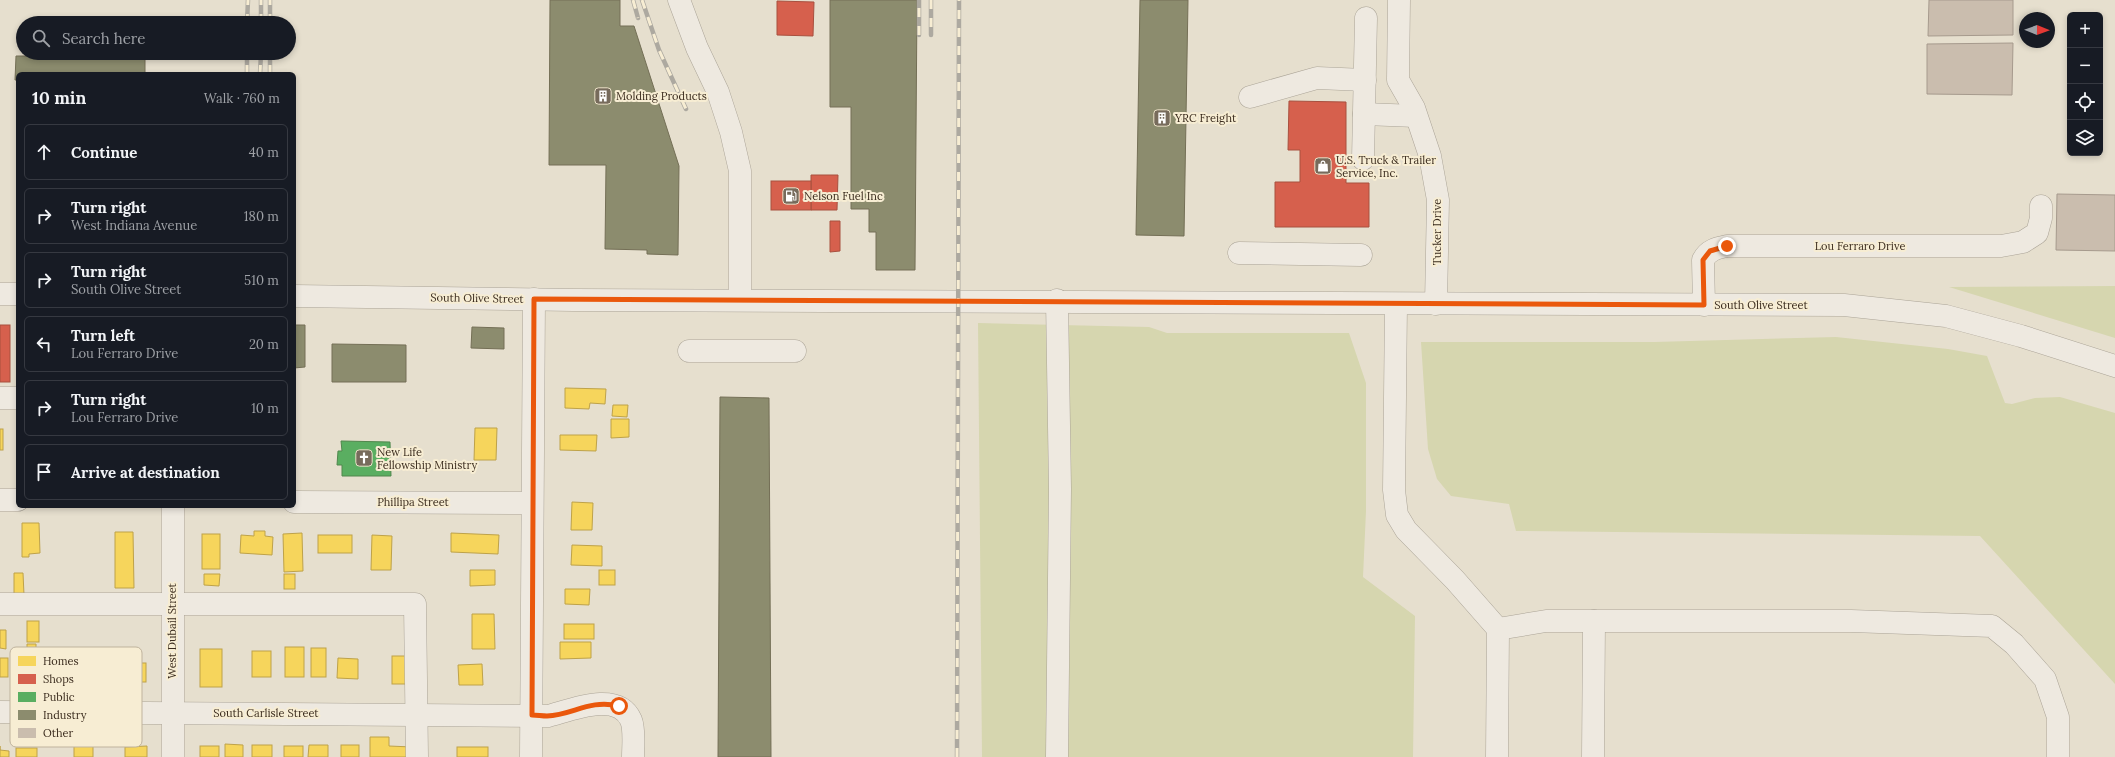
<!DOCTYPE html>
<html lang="en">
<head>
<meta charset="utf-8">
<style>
  body { margin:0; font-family:Lora,serif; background:#20242c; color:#f1f3f6 }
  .controls { position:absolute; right:12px; top:12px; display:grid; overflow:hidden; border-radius:6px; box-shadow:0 2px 6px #0003 }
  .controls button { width:36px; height:36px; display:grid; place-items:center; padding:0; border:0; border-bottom:1px solid #363941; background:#171b24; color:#f1f3f6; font:20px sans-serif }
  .compass { position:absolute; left:2019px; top:12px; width:36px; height:36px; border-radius:50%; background:#171b24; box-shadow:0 2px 6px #0003; rotate:91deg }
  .stop { position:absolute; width:12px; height:12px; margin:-9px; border:3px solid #ea580c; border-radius:50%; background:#fff }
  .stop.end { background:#ea580c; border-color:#fff; box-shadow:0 1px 4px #0008 }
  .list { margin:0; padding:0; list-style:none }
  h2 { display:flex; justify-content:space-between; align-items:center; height:52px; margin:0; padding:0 16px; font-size:17px }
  h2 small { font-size:13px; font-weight:400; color:#9ea1a6 }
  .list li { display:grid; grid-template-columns:26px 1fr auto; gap:12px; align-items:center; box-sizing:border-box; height:56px; margin:0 8px 8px; padding:0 8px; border:1px solid #363941; border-radius:6px }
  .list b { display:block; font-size:15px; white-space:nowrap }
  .list p { margin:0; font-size:13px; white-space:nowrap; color:#9ea1a6 }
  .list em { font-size:13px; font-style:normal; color:#9ea1a6 }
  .icon { flex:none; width:22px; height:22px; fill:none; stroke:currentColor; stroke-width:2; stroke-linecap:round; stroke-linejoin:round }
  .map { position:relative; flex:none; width:2115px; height:757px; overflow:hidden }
  .search { position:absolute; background:#171b24; box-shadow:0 2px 6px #0003; left:16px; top:16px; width:280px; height:44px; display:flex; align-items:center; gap:10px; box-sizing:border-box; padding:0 14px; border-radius:22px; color:#9ea1a6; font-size:15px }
  .panel { position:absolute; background:#171b24; box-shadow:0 2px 6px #0003; left:16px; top:72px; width:280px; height:436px; border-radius:6px }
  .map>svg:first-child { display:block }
  .green { fill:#d6d6af }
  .homes { fill:#f6d55c; stroke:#bea249 }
  .shops { fill:#d6604d; stroke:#a8503f }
  .public { fill:#5aae61; stroke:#51874d }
  .industry { fill:#8c8c6e; stroke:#746f56 }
  .building { fill:#cabdae; stroke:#a69a8d }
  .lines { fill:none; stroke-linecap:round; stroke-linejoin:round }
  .minor-casing { stroke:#aba497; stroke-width:23 }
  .minor { stroke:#eee9e0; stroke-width:22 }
  .rail-casing { stroke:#ada9a0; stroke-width:4.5 }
  .rail { stroke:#f7edd3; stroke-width:3; stroke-dasharray:9; stroke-linecap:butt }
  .route { stroke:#ea580c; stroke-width:5 }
  .labels { text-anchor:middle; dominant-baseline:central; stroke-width:4; stroke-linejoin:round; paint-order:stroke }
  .poi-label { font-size:11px; fill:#3b2c1e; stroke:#f7edd3; text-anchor:start }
  .street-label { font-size:11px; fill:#3b2c1e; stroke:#f7edd3 }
  .key { fill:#f7edd3; stroke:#bfb39d; stroke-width:1 }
  .key-label { font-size:11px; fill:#3b2c1e }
</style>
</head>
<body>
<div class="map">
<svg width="2115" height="757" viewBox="0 0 2115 757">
  <rect width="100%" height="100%" fill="#e6dfce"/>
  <g class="green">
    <polygon points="2115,286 2115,338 1949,287"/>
    <polygon points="978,323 1149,327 1167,333 1349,333 1366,383 1366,511 1363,577 1415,616 1413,757 982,757"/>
    <polygon points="1836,337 1948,349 1987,356 2005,403 2012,404 2035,398 2060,397 2115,413 2115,684 1980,536 1516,531 1509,504 1451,496 1437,479 1428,449 1421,342 1654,342"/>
  </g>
  <g class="homes">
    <polygon points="565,388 606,389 605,404 590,403 589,409 565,408"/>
    <polygon points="613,405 628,405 627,417 612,416"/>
    <polygon points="611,419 629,419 629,437 611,438"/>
    <polygon points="475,428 497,428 496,460 474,460"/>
    <rect x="0" y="429" width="3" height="21"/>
    <polygon points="560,435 597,435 596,451 560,450"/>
    <polygon points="572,502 593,503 592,530 571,530"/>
    <polygon points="22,523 39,523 40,553 29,554 29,557 22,557"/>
    <polygon points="254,531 265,531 265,536 273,537 272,555 240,553 241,535 254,536"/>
    <polygon points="115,532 133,532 134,588 115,588"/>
    <polygon points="302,533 303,571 284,572 283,534"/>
    <polygon points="451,533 499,535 498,554 451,552"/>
    <rect x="202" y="534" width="18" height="35"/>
    <rect x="318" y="535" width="34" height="18"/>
    <polygon points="372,535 392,536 391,570 371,570"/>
    <polygon points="572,545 602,546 602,566 571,565"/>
    <polygon points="470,570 495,570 495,585 470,586"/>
    <rect x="599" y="570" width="16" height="15"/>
    <polygon points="14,573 23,573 24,595 14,595"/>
    <polygon points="204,574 220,574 219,586 204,585"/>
    <rect x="284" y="574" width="11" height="15"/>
    <polygon points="565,589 590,589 589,605 565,604"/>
    <polygon points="472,614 494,614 495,649 472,649"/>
    <rect x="27" y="621" width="12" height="21"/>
    <rect x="564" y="624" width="30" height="15"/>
    <polygon points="0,630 6,630 6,649 0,648"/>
    <polygon points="560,642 591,642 591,658 560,659"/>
    <polygon points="27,644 36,644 36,672 16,672 16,652 27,652"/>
    <rect x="285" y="647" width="19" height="30"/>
    <rect x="311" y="648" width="15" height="29"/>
    <rect x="200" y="649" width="22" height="38"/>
    <rect x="252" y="651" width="19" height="26"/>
    <rect x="392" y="656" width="18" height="28"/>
    <rect x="0" y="658" width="8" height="19"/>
    <polygon points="338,658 358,659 358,679 337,678"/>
    <rect x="106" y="663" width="40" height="19"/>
    <polygon points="482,664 483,685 459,685 458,665"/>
    <polygon points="370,737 389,737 389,746 412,747 412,757 370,757"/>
    <rect x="74" y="740" width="19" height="17"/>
    <polygon points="225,744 243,745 243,757 225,757"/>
    <rect x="252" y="745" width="20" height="12"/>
    <polygon points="309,745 328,745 328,757 308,757"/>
    <rect x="341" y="745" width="18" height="12"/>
    <polygon points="0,746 0,750 9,751 9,757 0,757"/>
    <polygon points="147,746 147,757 125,757 125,747"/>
    <rect x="200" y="746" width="19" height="11"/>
    <rect x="284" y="746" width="19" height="11"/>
    <rect x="457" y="747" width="31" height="10"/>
    <rect x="16" y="748" width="21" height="9"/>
  </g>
  <g class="shops">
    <polygon points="777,1 814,2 813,36 777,35"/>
    <polygon points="1289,101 1346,102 1346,183 1369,183 1369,227 1275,227 1275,182 1300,182 1300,150 1288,150"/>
    <polygon points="811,175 838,175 837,210 811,210"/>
    <rect x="771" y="181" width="40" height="29"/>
    <polygon points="830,221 840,221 840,251 830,252"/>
    <rect x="0" y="325" width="10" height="57"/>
  </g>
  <polygon class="public" points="341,441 390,442 391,476 342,476 342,465 337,465 338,451 342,451"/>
  <g class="industry">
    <polygon points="550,0 620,0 620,26 634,26 679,166 678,255 647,254 647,250 605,249 606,165 549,165"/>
    <polygon points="830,0 917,0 915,270 876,270 876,232 869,232 869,209 851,209 851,107 830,107"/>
    <polygon points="1140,0 1188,0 1184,236 1136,235"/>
    <polygon points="27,53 145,53 145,74 18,74 18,80 15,80 16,56 27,56"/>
    <polygon points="294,325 305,325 305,367 294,368"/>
    <polygon points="472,327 504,328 504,349 471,348"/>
    <polygon points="332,344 406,345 406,382 332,382"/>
    <polygon points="720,397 769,398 771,757 718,757"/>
  </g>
  <g class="building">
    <polygon points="1929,0 2013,0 2013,35 1928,36"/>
    <polygon points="2013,43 2012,95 1927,94 1927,44"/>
    <polygon points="2057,194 2115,195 2115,251 2056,250"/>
  </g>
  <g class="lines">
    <defs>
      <g id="minor">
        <polyline points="679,0 697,48 718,92 731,132 740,171 740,299"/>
        <polyline points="1399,0 1398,80 1414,108 1430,156 1438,200 1436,304"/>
        <polyline points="1250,97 1317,78 1365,80"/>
        <polyline points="1364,114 1416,116"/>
        <polyline points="1363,159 1366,18"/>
        <polyline points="1239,253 1361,255"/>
        <polyline points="0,294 18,294"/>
        <polyline points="294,296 573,300 1844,305 1946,316 2021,336 2115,366"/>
        <polyline points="1057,300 1060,489 1057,757"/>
        <polyline points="1396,304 1394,490 1397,515 1406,530 1455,580 1498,629 1497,757"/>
        <path d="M1704,305L1703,260C1708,250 1717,248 1727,246H2001L2023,242L2037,233L2041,218V206"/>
        <polyline points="689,351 795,351"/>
        <polyline points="0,398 18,398"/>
        <polyline points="0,500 18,500"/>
        <polyline points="294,502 532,503"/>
        <polyline points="173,506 173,757"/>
        <polyline points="0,604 415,604 417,757"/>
        <polyline points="1498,629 1546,621 1851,621 1992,626 2014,644 2045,679 2058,717 2058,757"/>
        <path d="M0,712L548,716C571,710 618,690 631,720C635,730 633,746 633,757"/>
        <polyline points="531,757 534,299"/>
        <polyline points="1593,757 1594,621"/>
      </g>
    </defs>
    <use href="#minor" class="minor-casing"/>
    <use href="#minor" class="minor"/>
    <defs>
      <g id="rail">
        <polyline points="633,0 638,18"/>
        <polyline points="642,0 659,50 686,109"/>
        <polyline points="931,0 931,35"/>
        <polyline points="247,23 248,0"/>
        <polyline points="261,23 261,0"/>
        <polyline points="270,23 270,0"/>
        <polyline points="919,35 919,0"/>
        <polyline points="247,74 247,53"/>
        <polyline points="260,74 261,53"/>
        <polyline points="270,74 270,53"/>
        <polyline points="957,757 959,0"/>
      </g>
    </defs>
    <use href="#rail" class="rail-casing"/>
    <use href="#rail" class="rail"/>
  </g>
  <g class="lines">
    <path class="route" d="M619,706C589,699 573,715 547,716C542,716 537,715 532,715L534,299L1704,305L1703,260L1710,251L1727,246"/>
  </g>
  <defs>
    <symbol id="building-square" viewBox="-11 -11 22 22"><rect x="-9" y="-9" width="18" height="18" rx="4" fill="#776b5c" stroke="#f7edd3"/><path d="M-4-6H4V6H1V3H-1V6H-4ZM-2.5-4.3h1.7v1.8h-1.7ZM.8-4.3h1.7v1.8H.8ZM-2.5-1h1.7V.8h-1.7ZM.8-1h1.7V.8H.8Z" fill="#fff"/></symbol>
    <symbol id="shop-square" viewBox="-11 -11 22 22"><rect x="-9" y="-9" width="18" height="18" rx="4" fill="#776b5c" stroke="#f7edd3"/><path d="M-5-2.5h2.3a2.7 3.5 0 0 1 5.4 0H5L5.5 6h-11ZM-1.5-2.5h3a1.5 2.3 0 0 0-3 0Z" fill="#fff"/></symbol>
    <symbol id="fuel-square" viewBox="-11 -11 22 22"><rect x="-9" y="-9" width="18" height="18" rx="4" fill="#776b5c" stroke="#f7edd3"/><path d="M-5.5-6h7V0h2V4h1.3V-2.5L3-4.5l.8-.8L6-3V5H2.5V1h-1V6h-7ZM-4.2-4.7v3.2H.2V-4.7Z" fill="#fff"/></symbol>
    <symbol id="church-square" viewBox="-11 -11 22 22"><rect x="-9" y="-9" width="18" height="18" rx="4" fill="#776b5c" stroke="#f7edd3"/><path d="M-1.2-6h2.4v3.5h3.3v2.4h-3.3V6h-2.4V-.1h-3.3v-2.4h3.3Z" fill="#fff"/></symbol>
  </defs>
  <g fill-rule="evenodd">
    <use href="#building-square" x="593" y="86" width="20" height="20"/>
    <use href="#building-square" x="1152" y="108" width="20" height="20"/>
    <use href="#shop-square" x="1313" y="156" width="20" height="20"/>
    <use href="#fuel-square" x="781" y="186" width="20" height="20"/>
    <use href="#church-square" x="354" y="448" width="20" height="20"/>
  </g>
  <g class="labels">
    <g class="poi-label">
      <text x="616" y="96">Molding Products</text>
      <text x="1175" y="118">YRC Freight</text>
      <text x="1336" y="160">U.S. Truck &amp; Trailer<tspan x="1336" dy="13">Service, Inc.</tspan></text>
      <text x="804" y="196">Nelson Fuel Inc</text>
      <text x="377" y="452">New Life<tspan x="377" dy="13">Fellowship Ministry</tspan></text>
    </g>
    <g class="street-label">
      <text transform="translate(1437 232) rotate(-90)">Tucker Drive</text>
      <text x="1860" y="246">Lou Ferraro Drive</text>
      <text transform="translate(477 298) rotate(1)">South Olive Street</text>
      <text x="1761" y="305">South Olive Street</text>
      <text x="413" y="502">Phillipa Street</text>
      <text transform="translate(172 631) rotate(-90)">West Dubail Street</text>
      <text x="266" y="713">South Carlisle Street</text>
    </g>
  </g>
  <rect x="10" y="647" width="132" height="100" rx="6" class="key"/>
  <rect x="18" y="656" width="18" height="10" fill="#f6d55c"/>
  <rect x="18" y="674" width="18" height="10" fill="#d6604d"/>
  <rect x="18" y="692" width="18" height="10" fill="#5aae61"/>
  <rect x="18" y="710" width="18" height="10" fill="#8c8c6e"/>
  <rect x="18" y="728" width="18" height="10" fill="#cabdae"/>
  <g class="key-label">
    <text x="43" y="665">Homes</text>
    <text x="43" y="683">Shops</text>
    <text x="43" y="701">Public</text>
    <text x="43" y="719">Industry</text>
    <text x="43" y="737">Other</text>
  </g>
</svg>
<div class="controls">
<button>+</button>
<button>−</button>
<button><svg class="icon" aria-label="locate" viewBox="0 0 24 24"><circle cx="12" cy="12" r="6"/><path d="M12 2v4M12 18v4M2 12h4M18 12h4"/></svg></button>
<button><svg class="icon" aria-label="layers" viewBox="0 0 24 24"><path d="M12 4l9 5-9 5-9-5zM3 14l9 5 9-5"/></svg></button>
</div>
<svg class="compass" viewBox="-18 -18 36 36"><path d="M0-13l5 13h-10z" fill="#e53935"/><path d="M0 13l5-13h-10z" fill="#9ea1a6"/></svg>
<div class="stop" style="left:619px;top:706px"></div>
<div class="stop end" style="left:1727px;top:246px"></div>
<div class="search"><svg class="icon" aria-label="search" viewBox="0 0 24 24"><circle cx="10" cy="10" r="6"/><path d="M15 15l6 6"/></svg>Search here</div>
<section class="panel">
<h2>10 min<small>Walk · 760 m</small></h2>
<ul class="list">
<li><svg class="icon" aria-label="ahead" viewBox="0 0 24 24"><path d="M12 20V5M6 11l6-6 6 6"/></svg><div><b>Continue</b></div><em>40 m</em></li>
<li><svg class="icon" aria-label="right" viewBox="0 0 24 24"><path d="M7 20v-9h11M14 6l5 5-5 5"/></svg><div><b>Turn right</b><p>West Indiana Avenue</p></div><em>180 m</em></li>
<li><svg class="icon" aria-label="right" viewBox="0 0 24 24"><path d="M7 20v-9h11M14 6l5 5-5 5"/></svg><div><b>Turn right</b><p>South Olive Street</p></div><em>510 m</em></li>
<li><svg class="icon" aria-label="left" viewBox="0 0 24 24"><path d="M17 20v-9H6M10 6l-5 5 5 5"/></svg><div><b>Turn left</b><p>Lou Ferraro Drive</p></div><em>20 m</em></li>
<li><svg class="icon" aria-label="right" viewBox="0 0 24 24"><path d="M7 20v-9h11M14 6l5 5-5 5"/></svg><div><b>Turn right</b><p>Lou Ferraro Drive</p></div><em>10 m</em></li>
<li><svg class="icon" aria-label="arrive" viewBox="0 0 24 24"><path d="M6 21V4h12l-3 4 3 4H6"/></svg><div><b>Arrive at destination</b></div></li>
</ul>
</section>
</div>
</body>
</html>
